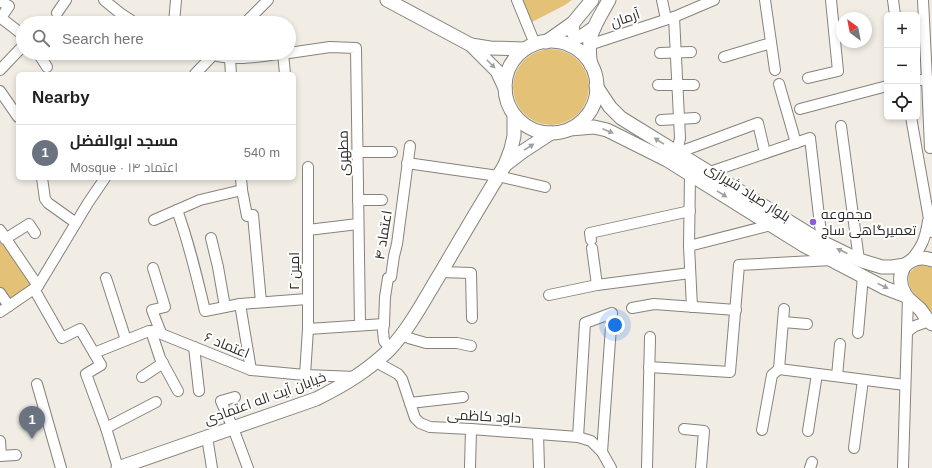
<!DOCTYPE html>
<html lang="en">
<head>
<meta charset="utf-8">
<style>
  body { margin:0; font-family:Helvetica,Cairo,sans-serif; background:#f2f2f2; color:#222 }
  .controls { position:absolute; right:12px; top:12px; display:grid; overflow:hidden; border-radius:6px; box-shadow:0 2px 6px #0003 }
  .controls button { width:36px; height:36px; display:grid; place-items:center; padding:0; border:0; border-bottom:1px solid #e0e0e0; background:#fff; color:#222; font:20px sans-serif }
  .compass { position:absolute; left:836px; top:12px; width:36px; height:36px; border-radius:50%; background:#fff; box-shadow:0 2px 6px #0003; rotate:328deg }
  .you { position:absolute; left:615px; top:325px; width:14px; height:14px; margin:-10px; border:3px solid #fff; border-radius:50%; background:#1a73e8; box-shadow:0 0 0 6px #1a73e833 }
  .badge { display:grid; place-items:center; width:26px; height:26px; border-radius:50%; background:#1a73e8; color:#fff; font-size:13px; font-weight:700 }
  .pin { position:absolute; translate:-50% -33px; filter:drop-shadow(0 1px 2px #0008) }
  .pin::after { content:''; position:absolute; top:21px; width:14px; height:12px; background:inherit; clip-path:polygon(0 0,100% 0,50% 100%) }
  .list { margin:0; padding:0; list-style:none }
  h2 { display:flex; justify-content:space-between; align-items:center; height:52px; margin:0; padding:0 16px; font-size:17px }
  h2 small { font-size:13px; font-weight:400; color:#767676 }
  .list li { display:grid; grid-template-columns:26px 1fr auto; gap:12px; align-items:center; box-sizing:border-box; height:56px; padding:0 16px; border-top:1px solid #e0e0e0 }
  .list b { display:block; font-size:15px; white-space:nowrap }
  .list p { margin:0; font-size:13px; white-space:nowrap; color:#767676 }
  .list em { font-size:13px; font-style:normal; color:#767676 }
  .icon { flex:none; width:22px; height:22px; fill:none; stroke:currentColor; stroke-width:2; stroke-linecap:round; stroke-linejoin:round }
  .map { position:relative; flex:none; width:932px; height:468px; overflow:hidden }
  .search { position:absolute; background:#fff; box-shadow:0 2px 6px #0003; left:16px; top:16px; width:280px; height:44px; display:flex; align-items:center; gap:10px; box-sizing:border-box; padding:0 14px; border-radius:22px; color:#767676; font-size:15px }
  .panel { position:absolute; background:#fff; box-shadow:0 2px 6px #0003; left:16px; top:72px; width:280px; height:108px; border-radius:6px }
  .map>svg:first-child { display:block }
  .green { fill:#e3c277 }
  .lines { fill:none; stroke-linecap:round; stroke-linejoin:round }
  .minor-casing { stroke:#86837c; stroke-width:12 }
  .major-casing { stroke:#86837c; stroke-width:15 }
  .minor { stroke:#fff; stroke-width:10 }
  .major { stroke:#fff; stroke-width:13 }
  .oneway { fill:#a0a09f }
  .poi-dot { fill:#895fd9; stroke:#fff; stroke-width:1.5 }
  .labels { text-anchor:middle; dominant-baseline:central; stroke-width:4; stroke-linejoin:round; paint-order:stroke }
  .street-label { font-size:14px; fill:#2d2c29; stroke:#fff }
  .poi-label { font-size:14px; fill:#2d2c29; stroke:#fff; text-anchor:start }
</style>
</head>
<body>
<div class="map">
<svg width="932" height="468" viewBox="0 0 932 468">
  <rect width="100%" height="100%" fill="#f1ede5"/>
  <g class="green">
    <polygon points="523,0 572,0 565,5 532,22"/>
    <circle cx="551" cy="87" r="38"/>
    <polygon points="0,236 33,283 0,307"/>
    <path d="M923,264L932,267V313C920,300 906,292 909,273L916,267Z"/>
  </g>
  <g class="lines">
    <defs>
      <g id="minor">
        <polyline points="104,0 120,13 135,23"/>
        <polyline points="517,0 535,44"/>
        <polyline points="662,0 666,19"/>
        <polyline points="765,0 775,70"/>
        <polyline points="893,0 895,15"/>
        <polyline points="0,1 9,6 1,18 23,35"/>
        <polyline points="57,13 66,0"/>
        <polyline points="674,17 680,138 677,153"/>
        <polyline points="174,23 176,0"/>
        <polyline points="245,23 268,0"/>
        <polyline points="589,45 674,17 714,0"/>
        <polyline points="38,53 47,67"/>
        <path d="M206,53C233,62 259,57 286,53"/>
        <polyline points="283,53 285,74"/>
        <polyline points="289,53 330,47 356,48 360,325"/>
        <polyline points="660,53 691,52"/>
        <polyline points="724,57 771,43"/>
        <polyline points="230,59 231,74"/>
        <polyline points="0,70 20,49"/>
        <polyline points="195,74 215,53"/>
        <polyline points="808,78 838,71 831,0"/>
        <polyline points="917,80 927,80 923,0"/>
        <polyline points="779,84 796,143"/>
        <polyline points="658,85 694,85"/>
        <polyline points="0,91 18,117"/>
        <polyline points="800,109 887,86"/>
        <polyline points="911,117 929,219 932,232"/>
        <polyline points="661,120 695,118"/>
        <polyline points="841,126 859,260"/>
        <polyline points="930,148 927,80 932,81"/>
        <polyline points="357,152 392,152"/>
        <polyline points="677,153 758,123 765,153"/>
        <polyline points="407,163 498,176 545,187"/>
        <polyline points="710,172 810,138 822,242"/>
        <polyline points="42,178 45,199 48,203 76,223"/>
        <polyline points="241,178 242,190 247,216 253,215 261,302"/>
        <polyline points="358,200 382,200"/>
        <path d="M177,210C189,243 197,277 205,311L240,304L307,299"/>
        <polyline points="154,220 200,200 242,190"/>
        <polyline points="0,230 38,286"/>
        <polyline points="308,230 358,224"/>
        <polyline points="211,238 218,267 225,307"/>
        <polyline points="5,239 29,224 35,233"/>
        <polyline points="591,240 590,233 690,211"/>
        <polyline points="689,246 690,175"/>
        <polyline points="592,248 597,285 690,273"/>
        <path d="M909,262C922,247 925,240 928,221"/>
        <polyline points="153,268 165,307 152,310 161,333"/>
        <polyline points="441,272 471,273 472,318"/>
        <polyline points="106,278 126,340"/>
        <polyline points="34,289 62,338 80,329 101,365 86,374 106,428 118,468"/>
        <polyline points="0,293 9,306"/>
        <polyline points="549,295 597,285"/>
        <polyline points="908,297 907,332 915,326 929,321"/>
        <polyline points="240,304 251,370"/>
        <polyline points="692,307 689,246 771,225"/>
        <polyline points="632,308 654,304 736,310"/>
        <polyline points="0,312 38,286 88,203 105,178"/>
        <polyline points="783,322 807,324"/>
        <polyline points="308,329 384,324"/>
        <polyline points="151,331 160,358 178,391"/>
        <polyline points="858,333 863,276"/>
        <polyline points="401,335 412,339 426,343 457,343 471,346"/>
        <polyline points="194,347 199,391"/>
        <polyline points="390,348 384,341 383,331 384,324 385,297 388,278 391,277 394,256 397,244 410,146"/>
        <polyline points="94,353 149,331 154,331 251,370 305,375 356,377"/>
        <polyline points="376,362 398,374 402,379 415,418 420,423 430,427 471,429 578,437 591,441 602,452 611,468"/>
        <polyline points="649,367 730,372 739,265 832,260"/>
        <polyline points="779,369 905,385"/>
        <polyline points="305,375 308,329 308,167"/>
        <polyline points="837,376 840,344"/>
        <polyline points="142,377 163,363"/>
        <polyline points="37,384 61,468"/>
        <polyline points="235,397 221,401 233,428 248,468"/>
        <polyline points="410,403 463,397"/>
        <polyline points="106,428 156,402"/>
        <polyline points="684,429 704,431 701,468"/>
        <polyline points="762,430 772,375 779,369 784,309"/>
        <polyline points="808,431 817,374"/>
        <polyline points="538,434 539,468"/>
        <polyline points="207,437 212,468"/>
        <polyline points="578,437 585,323 612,313 602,452"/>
        <polyline points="0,441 1,456"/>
        <polyline points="854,448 863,380"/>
        <polyline points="0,456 16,455"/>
        <polyline points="470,468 471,429"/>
        <polyline points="647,468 650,337"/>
        <polyline points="810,468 812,462"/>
        <polyline points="903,468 907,332"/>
      </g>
      <g id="major">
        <polyline points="387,0 471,45 497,71 505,88"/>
        <path d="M573,23C572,29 572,39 582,36C586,34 590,30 594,28"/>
        <circle cx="551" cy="87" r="46"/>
        <polyline points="546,42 573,23 592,0"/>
        <polyline points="471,45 490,48 525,49"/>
        <path d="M591,65C585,36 596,24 609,0"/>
        <polyline points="596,86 610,107 621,118 822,242 859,260 882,267 892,267 905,265"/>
        <polyline points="514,115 514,136 511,149 505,165 522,152 551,133"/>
        <polyline points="570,129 594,127 607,130 667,160 803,245 885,288 906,296"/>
        <path d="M932,260C924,257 918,257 911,261C899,267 898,283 905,294C908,300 915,304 920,309C924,314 927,320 932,324"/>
        <path d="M118,468L316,399C344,385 366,372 389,350C410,328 424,300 440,274C461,238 483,201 505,165"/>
      </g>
    </defs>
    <use href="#minor" class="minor-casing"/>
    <use href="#major" class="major-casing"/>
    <use href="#minor" class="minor"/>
    <use href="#major" class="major"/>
  </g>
  <defs><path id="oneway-solid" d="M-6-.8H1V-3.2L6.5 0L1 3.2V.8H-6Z"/></defs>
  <g class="oneway">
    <use href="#oneway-solid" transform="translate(491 64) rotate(45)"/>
    <use href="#oneway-solid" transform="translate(608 131) rotate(23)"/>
    <use href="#oneway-solid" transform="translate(659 141) rotate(-148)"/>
    <use href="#oneway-solid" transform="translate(529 147) rotate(-32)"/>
    <use href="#oneway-solid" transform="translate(722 194) rotate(32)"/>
    <use href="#oneway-solid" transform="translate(842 251) rotate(-155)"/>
    <use href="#oneway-solid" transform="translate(883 286) rotate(26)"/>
  </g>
  <circle class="poi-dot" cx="813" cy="222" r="4"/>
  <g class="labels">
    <g class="street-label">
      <text transform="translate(625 18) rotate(-19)">آرمان</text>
      <text transform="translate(343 153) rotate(-91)">مطهری</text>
      <text transform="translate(748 192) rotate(32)">بلوار صیاد شیرازی</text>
      <text transform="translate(383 235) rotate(-81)">اعتماد ۴</text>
      <text transform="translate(294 271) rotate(-90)">امین ۲</text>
      <text transform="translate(227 345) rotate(22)">اعتماد ۶</text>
      <text transform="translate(265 398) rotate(-20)">خیابان آیت اله اعتمادی</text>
      <text transform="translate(484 416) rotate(3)">داود کاظمی</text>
    </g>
    <g class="poi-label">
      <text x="821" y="214">مجموعه<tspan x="821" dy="16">تعمیرگاهی ساچ</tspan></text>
    </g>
  </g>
</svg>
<div class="controls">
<button>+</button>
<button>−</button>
<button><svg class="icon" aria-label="locate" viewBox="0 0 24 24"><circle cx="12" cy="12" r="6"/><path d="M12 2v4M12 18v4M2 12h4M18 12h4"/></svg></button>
</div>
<svg class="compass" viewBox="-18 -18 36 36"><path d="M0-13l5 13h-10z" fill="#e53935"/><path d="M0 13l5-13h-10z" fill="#767676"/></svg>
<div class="you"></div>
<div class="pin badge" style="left:32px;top:439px;background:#6b7280">1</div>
<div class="search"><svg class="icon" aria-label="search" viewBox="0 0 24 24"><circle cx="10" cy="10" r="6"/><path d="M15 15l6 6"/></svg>Search here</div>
<section class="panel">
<h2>Nearby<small></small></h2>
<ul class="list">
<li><span class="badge" style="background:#6b7280">1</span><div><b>مسجد ابوالفضل</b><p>Mosque · اعتماد ۱۴</p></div><em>540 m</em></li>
</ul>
</section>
</div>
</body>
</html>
